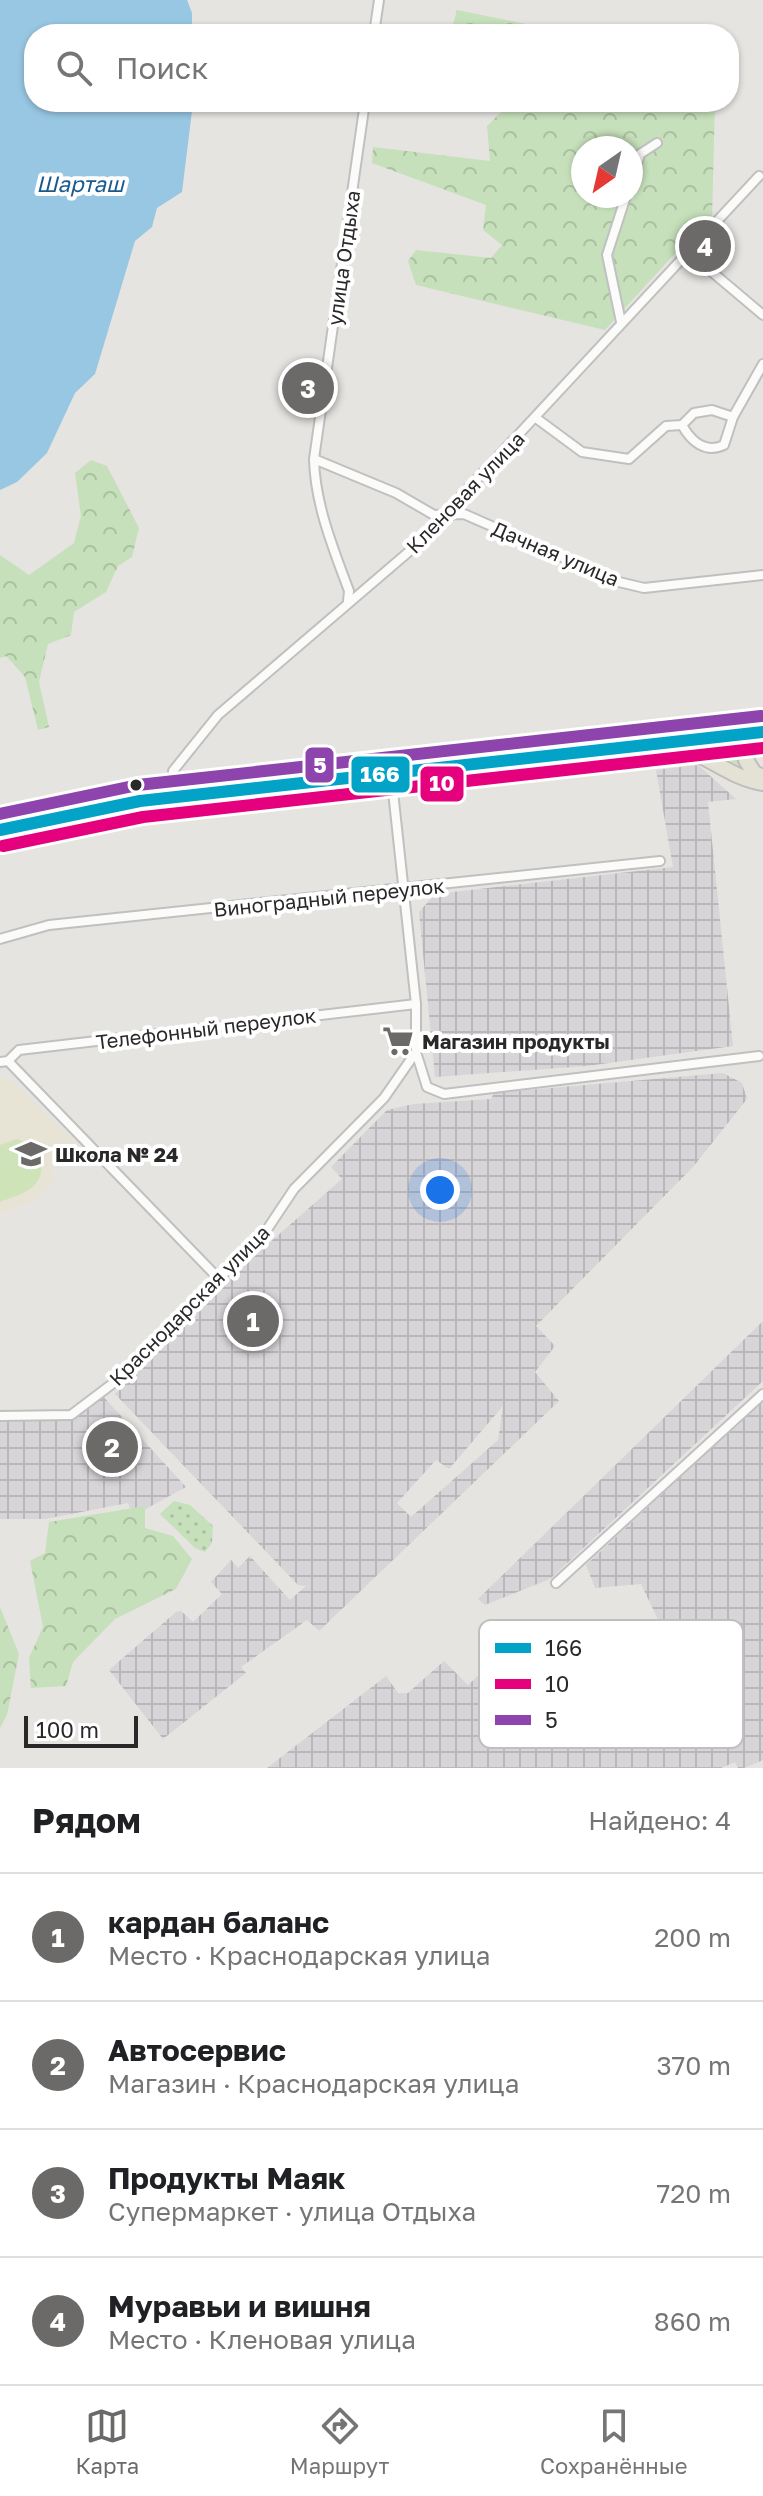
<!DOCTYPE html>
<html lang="ru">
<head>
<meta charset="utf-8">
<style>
  body { margin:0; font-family:"Golos Text",sans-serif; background:#f2f2f2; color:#202124 }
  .compass { position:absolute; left:571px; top:136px; width:72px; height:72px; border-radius:50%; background:#fff; box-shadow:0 2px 6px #0004; rotate:214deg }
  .scale { position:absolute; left:24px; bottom:20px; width:114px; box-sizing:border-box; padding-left:8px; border:4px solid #292929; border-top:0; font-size:22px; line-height:28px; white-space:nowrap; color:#292929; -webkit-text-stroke:6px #fff; paint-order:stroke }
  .you { position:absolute; left:440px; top:1190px; width:28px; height:28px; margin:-20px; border:6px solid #fff; border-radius:50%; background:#1a73e8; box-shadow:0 0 0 12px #1a73e833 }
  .badge { display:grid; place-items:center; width:52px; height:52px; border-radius:50%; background:#6b6a69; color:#fff; font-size:26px; font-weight:700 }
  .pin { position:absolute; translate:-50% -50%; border:4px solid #fff; box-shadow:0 2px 8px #0006 }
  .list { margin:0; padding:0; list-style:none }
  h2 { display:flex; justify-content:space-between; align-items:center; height:104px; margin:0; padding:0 32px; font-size:34px }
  h2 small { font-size:26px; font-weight:400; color:#757577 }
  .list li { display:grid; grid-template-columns:52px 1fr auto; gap:24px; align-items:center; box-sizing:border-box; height:128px; padding:0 32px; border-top:2px solid #e0e0e0 }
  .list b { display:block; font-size:30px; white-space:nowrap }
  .list p { margin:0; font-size:26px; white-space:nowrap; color:#757577 }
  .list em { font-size:26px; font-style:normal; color:#757577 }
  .icon { flex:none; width:44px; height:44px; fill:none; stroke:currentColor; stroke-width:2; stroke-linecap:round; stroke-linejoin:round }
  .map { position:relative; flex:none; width:763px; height:1768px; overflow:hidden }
  .search { position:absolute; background:#fff; box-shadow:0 2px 6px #0004; left:24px; right:24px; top:24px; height:88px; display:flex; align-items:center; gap:20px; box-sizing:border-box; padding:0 28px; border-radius:32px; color:#757577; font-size:30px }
  .sheet { height:616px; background:#fff }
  nav { display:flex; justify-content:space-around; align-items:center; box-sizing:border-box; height:112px; border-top:2px solid #e0e0e0; background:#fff; font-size:22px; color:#757577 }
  nav a { display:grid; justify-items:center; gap:4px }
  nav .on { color:#6b6a69 }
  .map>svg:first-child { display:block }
  .industrial { fill:url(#industrial-grid); fill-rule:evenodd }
  .education { fill:#e8e4d5 }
  .grass { fill:url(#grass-dots) }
  .forest { fill:url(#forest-crowns); fill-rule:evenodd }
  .pitch { fill:#cfe3b9 }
  .water { fill:#98c7e3 }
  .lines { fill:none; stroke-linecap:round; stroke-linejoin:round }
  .street-casing { stroke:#c0c0c1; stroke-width:12 }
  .primary-casing { stroke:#bfbebd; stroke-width:18 }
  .street { stroke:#fbfbfa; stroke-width:8 }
  .primary { stroke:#e4e2d4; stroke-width:14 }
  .bus-1-casing { stroke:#fff; stroke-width:18 }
  .bus-2-casing { stroke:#fff; stroke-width:18 }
  .bus-3-casing { stroke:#fff; stroke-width:18 }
  .bus-1 { stroke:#02a3c6; stroke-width:12 }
  .bus-2 { stroke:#e5007d; stroke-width:12 }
  .bus-3 { stroke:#8e44ad; stroke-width:12 }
  .bus-dot { fill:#292929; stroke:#fff; stroke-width:3 }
  .labels { text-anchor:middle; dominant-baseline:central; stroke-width:8; stroke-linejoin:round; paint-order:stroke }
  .street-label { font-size:20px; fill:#292929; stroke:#fff }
  .poi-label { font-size:20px; font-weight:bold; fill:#292929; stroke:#fff; text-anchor:start }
  .water-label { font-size:22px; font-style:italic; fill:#19598d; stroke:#fff }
  .key { fill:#fff; stroke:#bfbfbf; stroke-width:2 }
  .key-label { font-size:22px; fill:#292929 }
  .line-badge { stroke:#fff; stroke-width:3 }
  .badge-label { font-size:22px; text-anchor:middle; font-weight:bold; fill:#fff }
</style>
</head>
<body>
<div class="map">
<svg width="763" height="1768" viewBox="0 0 763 1768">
  <defs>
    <pattern id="industrial-grid" width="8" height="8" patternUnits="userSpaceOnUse" patternTransform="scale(2)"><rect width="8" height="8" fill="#d7d5d7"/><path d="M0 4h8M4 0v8" fill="none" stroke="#b9b7b9"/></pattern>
    <pattern id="grass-dots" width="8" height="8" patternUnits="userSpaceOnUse" patternTransform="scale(2)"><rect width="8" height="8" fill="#c6e0bb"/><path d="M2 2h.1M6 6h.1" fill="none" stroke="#aac0a1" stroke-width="1.8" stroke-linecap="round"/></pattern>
    <pattern id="forest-crowns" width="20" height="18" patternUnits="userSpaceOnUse" patternTransform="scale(2)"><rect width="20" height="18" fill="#c6e0bb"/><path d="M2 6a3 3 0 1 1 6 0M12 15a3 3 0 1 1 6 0" fill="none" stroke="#aac0a1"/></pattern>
  </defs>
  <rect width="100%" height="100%" fill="#e6e4e0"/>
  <g class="industrial">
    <polygon points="698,765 736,799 708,802 733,1046 587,1066 435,1077 419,912 435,894 673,867 656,770"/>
    <path d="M723,1073L742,1083L747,1099L693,1167L536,1326L555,1346L535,1372L559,1401L319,1631L307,1620L241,1667L246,1673L163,1739L109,1670L176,1612L181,1611L193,1622L222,1594L211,1582L231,1560L238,1568L250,1556L290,1600L306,1586L298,1585L115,1394L244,1265L342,1179L331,1167L387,1110L414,1104L491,1099L494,1093ZM503,1406L498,1440L411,1517L397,1503L436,1460L449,1469Z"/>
    <polygon points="763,1321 763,1381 550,1579 485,1605 478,1599"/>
    <polygon points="101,1394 186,1487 133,1516 128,1503 45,1519 0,1519 0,1420 71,1420"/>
    <polygon points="763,1400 763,1760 744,1768 738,1768 735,1762 721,1768 267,1768 386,1676 398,1693 408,1693 444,1661 468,1685 504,1652 531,1699 633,1655 628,1642 662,1628 641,1584 595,1588 586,1565"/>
  </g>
  <polygon class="education" points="0,1077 13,1082 75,1142 49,1166 56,1179 34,1201 0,1214"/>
  <g class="grass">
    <polygon points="747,739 742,751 742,767 722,757 719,750 722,744"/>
    <polygon points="174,1501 190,1505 213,1526 212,1543 205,1552 195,1548 160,1514"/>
  </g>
  <g class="forest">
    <polygon points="457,10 571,33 574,34 458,34 453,24"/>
    <path d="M502,102H715L712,219L691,236L605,330L416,285L408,261L416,250L491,258L502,245L483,230L486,205L372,163L373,147L490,161L487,126L502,111ZM583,148H631V196H583Z"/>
    <polygon points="91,460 107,466 139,528 132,557 118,566 106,592 74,612 71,635 48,644 39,682 49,727 38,730 25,677 6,656 0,658 0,555 29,575 74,543 81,516 75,473"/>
    <polygon points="145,1506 145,1528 173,1536 192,1559 176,1589 115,1619 73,1662 66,1686 31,1688 29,1658 43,1627 30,1561 45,1553 49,1522"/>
    <polygon points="0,1607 19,1654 7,1715 0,1728"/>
  </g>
  <path class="pitch" d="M17,1139C39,1145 52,1174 30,1189C22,1195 9,1198 0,1202V1145Z"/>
  <polygon class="water" points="0,0 187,0 192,13 192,34 34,34 34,102 192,102 192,111 182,192 157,208 152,227 135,241 95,374 75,393 47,453 17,482 0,490"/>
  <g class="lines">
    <defs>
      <g id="street">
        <polyline points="374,34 379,0"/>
        <polyline points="631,186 640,154 657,143"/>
        <polyline points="686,250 763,315"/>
        <polyline points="621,322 607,255 626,196"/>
        <polyline points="536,418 582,452 629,459 666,426 682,425 694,413 712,410 733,417"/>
        <path d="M682,425C691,441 705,454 724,445L733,417L763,364"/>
        <polyline points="314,459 396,493 434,515 464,514 619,582 644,588 763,575"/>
        <path d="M348,601L349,591C333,548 315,504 314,459L365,102"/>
        <polyline points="391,773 416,1004 416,1052"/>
        <polyline points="173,797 173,771 218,715 412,549 759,176"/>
        <polyline points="0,939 49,925 660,861"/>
        <polyline points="8,1061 218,1278"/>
        <polyline points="0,1062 8,1061 19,1050 416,1004"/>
        <polyline points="0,1416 71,1415 120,1378 264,1234 294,1189 384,1098 416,1052 427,1087 444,1094 759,1056"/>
        <polyline points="556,1583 763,1394"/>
      </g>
      <g id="primary">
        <polyline points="763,735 752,740 746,760 754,773 763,777"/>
        <path d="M670,746C702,749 728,778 763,783"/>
        <polyline points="0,830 140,801 763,732"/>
      </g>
    </defs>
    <use href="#street" class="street-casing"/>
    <use href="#primary" class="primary-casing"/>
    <use href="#street" class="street"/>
    <use href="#primary" class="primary"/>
    <defs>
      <polyline id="bus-1" points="0,830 140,801 763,732"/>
      <polyline id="bus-2" points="3,846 143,817 763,748"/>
      <polyline id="bus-3" points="0,814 138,785 761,716"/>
    </defs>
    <use href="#bus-1" class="bus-1-casing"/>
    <use href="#bus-2" class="bus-2-casing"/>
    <use href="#bus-3" class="bus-3-casing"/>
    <use href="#bus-1" class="bus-1"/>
    <use href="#bus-2" class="bus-2"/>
    <use href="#bus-3" class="bus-3"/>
  </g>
  <defs>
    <symbol id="supermarket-bare" viewBox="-9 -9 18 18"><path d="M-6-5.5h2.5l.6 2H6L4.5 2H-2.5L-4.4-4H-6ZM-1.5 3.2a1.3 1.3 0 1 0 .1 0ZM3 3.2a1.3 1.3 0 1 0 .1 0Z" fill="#6b6a69" stroke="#fff" stroke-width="2.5" paint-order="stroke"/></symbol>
    <symbol id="school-bare" viewBox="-9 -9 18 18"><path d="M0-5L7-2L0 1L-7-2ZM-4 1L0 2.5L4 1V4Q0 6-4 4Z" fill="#6b6a69" stroke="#fff" stroke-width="2.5" paint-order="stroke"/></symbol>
  </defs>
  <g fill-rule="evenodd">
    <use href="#supermarket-bare" x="376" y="1019" width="44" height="44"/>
    <use href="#school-bare" x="9" y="1132" width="44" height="44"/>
  </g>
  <circle class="bus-dot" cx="136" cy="785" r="7"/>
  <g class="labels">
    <g class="street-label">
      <text transform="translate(343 258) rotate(-82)">улица Отдыха</text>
      <text transform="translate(465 492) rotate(-46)">Кленовая улица</text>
      <text transform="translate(556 553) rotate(23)">Дачная улица</text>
      <text transform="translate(329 897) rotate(-6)">Виноградный переулок</text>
      <text transform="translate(206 1028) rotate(-7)">Телефонный переулок</text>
      <text transform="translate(189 1305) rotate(-45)">Краснодарская улица</text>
    </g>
    <g class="poi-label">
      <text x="422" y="1041">Магазин продукты</text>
      <text x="55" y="1154">Школа № 24</text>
    </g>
    <g class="water-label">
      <text x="80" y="183">Шарташ</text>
    </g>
  </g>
  <rect x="479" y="1620" width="264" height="128" rx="12" class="key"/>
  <rect x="495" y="1643" width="36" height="10" fill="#02a3c6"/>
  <rect x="495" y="1679" width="36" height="10" fill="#e5007d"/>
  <rect x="495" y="1715" width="36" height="10" fill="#8e44ad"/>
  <g class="key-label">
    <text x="545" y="1656">166</text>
    <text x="545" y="1692">10</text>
    <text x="545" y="1728">5</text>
  </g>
  <g class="line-badge">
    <rect x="304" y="746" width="31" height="38" rx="8" fill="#8e44ad"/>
    <rect x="350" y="755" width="61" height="39" rx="8" fill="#02a3c6"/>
    <rect x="419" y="765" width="46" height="38" rx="8" fill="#e5007d"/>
  </g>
  <g class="badge-label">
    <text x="320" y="773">5</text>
    <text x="380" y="782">166</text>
    <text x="442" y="791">10</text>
  </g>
</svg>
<svg class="compass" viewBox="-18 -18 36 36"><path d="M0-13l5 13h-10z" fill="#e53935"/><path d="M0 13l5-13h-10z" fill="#757577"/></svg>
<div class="scale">100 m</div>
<div class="you"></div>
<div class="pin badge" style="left:253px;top:1321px">1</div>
<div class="pin badge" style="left:112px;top:1447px">2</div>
<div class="pin badge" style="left:308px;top:388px">3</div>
<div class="pin badge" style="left:705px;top:246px">4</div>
<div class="search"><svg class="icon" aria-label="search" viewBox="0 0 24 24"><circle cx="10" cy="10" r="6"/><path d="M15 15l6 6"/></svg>Поиск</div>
</div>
<section class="sheet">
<h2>Рядом<small>Найдено: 4</small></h2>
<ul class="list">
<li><span class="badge">1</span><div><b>кардан баланс</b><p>Место · Краснодарская улица</p></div><em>200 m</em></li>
<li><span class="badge">2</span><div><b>Автосервис</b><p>Магазин · Краснодарская улица</p></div><em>370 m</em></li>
<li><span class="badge">3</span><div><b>Продукты Маяк</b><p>Супермаркет · улица Отдыха</p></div><em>720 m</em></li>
<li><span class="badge">4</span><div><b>Муравьи и вишня</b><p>Место · Кленовая улица</p></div><em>860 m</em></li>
</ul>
</section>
<nav>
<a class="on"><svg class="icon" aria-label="map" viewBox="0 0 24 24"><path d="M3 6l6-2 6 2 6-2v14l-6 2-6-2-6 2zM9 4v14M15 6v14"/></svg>Карта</a>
<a><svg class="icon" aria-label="directions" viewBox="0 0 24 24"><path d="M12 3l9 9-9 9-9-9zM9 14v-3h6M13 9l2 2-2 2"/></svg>Маршрут</a>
<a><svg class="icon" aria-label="saved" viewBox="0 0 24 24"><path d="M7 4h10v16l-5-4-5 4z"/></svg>Сохранённые</a>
</nav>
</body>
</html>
